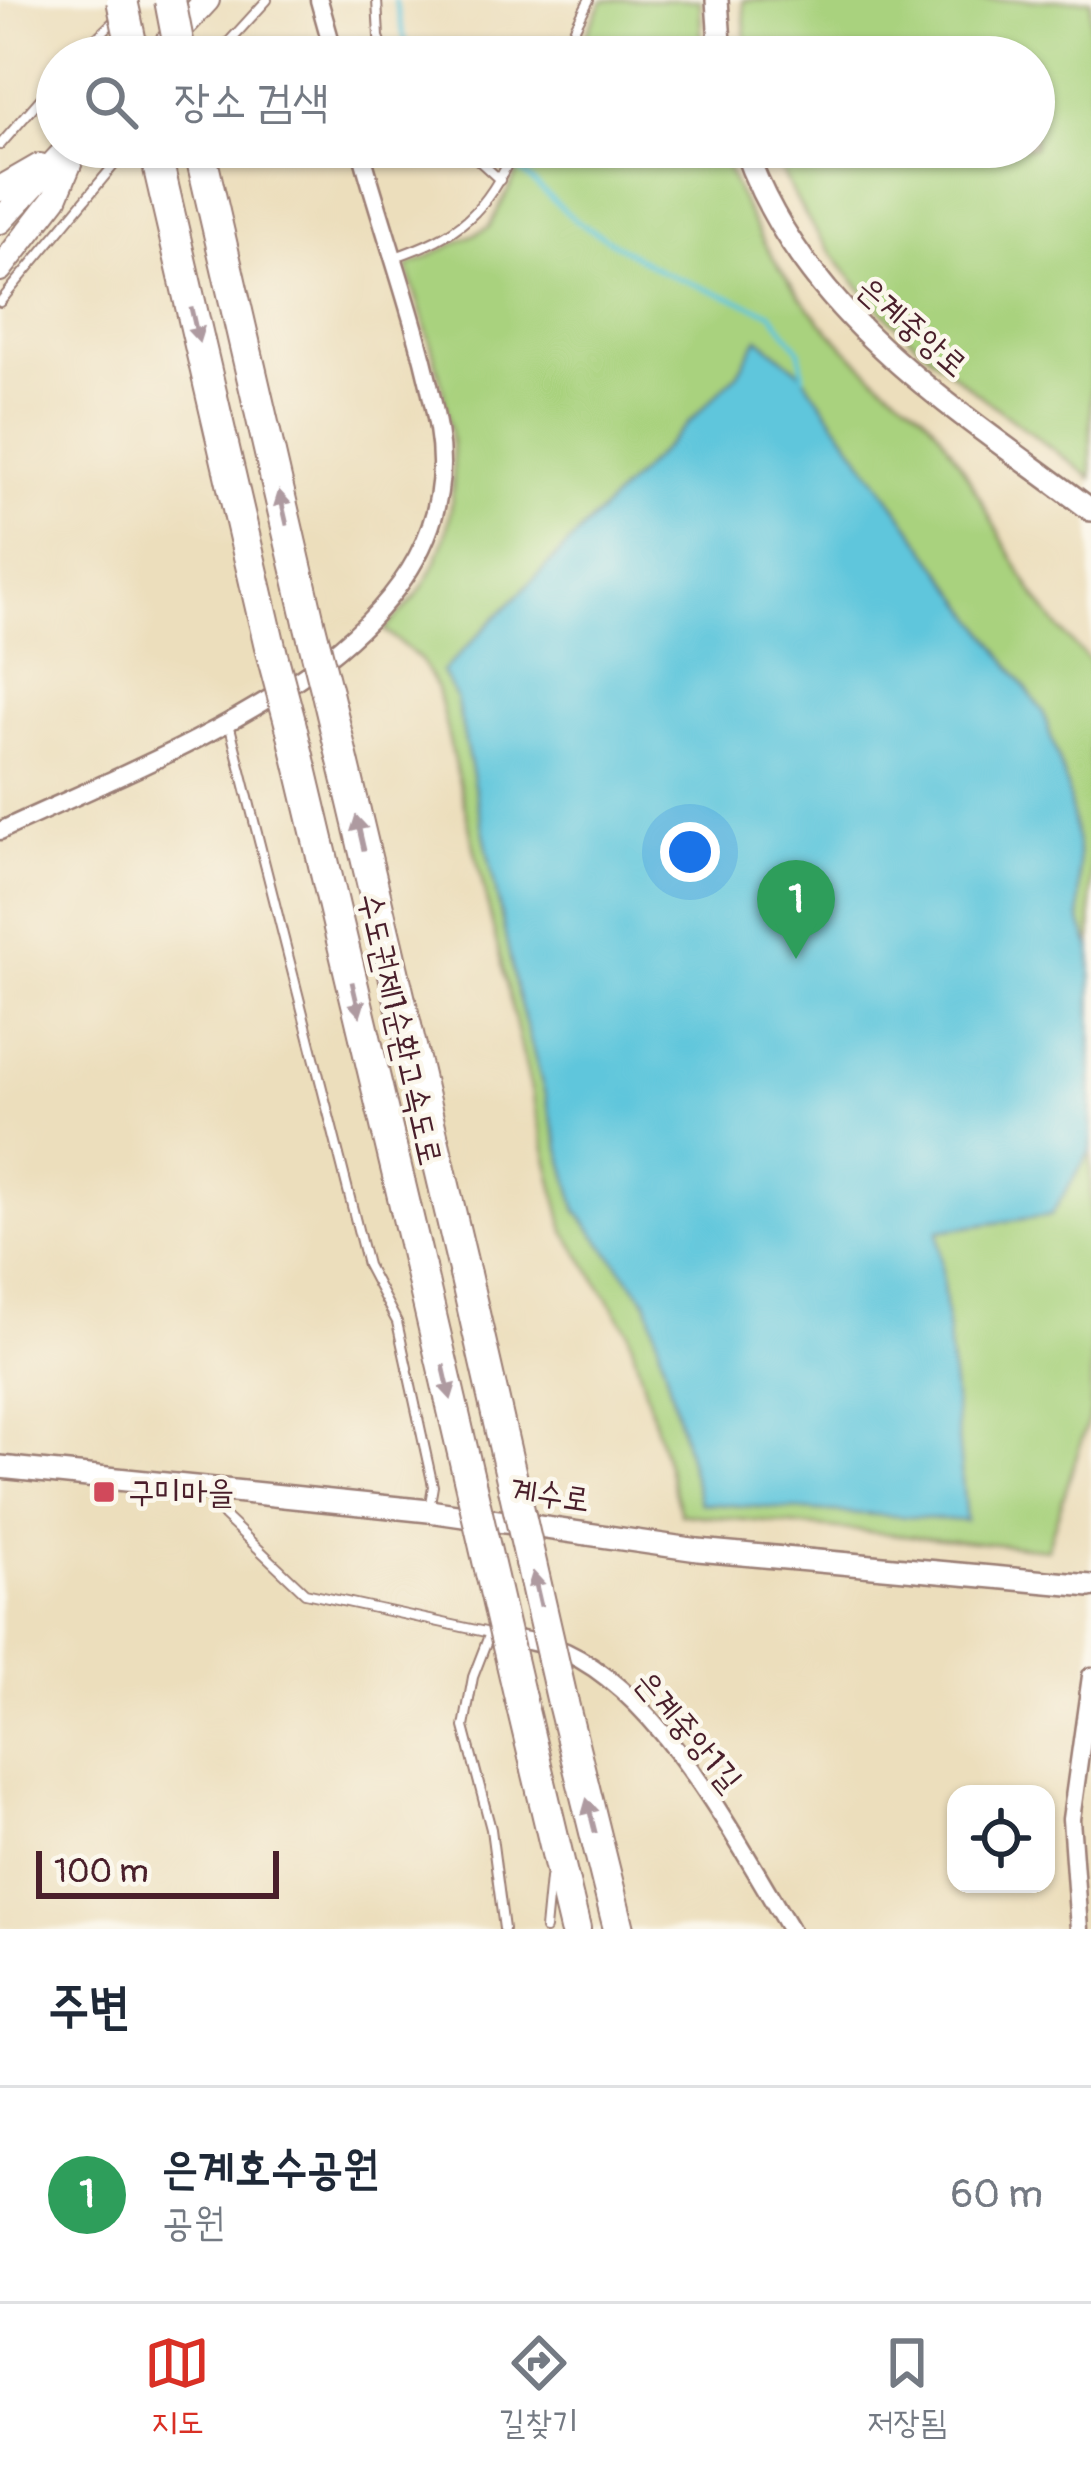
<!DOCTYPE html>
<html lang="ko">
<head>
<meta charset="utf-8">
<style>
  body { margin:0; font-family:Pangolin,"Poor Story",sans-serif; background:#f6f6f7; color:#1f2937 }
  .controls { position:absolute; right:36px; bottom:36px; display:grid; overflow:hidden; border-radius:24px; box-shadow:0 3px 9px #0004 }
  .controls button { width:108px; height:108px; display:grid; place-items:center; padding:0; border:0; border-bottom:3px solid #e0e1e3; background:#fff; color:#1f2937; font:60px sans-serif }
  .scale { position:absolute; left:36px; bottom:30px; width:243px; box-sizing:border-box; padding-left:12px; border:6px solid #4a1f2b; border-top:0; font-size:33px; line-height:42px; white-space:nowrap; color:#4a1f2b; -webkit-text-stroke:9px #fbf7ec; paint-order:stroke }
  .you { position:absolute; left:690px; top:852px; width:42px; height:42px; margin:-30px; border:9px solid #fff; border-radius:50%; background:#1a73e8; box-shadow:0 0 0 18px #1a73e833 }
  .badge { display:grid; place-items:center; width:78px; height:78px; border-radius:50%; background:#d93025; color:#fff; font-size:39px; font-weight:700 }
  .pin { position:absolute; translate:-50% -99px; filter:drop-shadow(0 3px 6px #0008) }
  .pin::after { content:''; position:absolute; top:63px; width:42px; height:36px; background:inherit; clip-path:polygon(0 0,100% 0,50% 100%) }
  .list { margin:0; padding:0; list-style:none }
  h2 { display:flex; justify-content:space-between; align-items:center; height:156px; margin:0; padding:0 48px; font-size:51px }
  h2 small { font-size:39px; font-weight:400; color:#747a83 }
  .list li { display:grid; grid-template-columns:78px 1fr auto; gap:36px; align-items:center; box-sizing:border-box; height:216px; padding:0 48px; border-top:3px solid #e0e1e3 }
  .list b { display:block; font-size:45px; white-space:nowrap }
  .list p { margin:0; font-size:39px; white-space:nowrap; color:#747a83 }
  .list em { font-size:39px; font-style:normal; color:#747a83 }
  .icon { flex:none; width:66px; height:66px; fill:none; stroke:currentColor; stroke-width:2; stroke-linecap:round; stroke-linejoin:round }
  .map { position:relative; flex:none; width:1091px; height:1929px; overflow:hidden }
  .search { position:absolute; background:#fff; box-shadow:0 3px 9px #0004; left:36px; right:36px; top:36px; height:132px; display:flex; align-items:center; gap:30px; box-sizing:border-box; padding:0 42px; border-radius:66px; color:#747a83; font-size:45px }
  .sheet { height:372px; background:#fff }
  nav { display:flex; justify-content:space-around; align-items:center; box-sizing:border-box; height:168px; border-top:3px solid #e0e1e3; background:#fff; font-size:33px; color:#747a83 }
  nav a { display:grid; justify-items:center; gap:6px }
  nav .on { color:#d93025 }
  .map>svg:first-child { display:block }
  .green { fill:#a9d27e; stroke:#7a7854; stroke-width:3 }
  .water { fill:#5fc6dc; stroke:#547284; stroke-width:3 }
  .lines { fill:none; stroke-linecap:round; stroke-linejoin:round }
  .stream { stroke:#5fc6dc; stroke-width:4.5 }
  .service-casing { stroke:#9b7e74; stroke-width:12 }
  .minor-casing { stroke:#9b7e74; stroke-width:21 }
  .tertiary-casing { stroke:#9b7e74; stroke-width:26 }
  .secondary-casing { stroke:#9b7e74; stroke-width:28 }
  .motorway-casing { stroke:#9b7e74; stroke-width:34 }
  .service { stroke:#fff; stroke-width:8 }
  .minor { stroke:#fff; stroke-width:16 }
  .tertiary { stroke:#fff; stroke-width:21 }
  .secondary { stroke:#fff; stroke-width:24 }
  .motorway { stroke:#fff; stroke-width:30 }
  .motorway-bridge-casing { stroke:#9b7e74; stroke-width:34; stroke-linecap:butt }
  .motorway-bridge { stroke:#fff; stroke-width:30 }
  .oneway { fill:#ae9aa0 }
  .poi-dot { fill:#d1495b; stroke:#fbf7ec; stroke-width:4.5 }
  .labels { text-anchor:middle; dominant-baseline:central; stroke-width:9; stroke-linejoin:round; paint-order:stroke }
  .street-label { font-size:33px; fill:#4a1f2b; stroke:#fbf7ec }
  .poi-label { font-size:33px; fill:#4a1f2b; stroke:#fbf7ec; text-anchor:start }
</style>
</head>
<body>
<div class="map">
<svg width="1091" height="1929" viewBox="0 0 1091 1929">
  <rect width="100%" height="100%" fill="#fbf7ec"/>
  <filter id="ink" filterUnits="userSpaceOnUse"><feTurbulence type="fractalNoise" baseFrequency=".00833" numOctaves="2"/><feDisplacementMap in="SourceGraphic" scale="24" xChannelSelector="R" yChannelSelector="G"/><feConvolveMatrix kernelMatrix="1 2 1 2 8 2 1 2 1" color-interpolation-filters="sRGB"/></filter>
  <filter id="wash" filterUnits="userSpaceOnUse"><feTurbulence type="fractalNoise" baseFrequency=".004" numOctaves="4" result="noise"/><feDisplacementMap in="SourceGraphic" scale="48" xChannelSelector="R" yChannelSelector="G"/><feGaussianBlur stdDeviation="2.7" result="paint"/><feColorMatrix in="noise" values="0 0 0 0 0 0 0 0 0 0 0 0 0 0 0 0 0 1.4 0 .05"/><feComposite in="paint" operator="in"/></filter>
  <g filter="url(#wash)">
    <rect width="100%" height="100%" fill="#ecdebc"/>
    <g class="green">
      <polygon points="603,0 700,0 702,57 575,57"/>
      <path d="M743,0H1091V478C963,381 833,302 771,147H1034V57H747Z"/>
      <path d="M531,147H719C756,243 795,302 871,373C891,391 919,405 935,426C992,502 1018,597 1091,662V1411L1047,1549L681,1514L628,1330L564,1230L437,689L421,660L384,630C396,617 412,603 421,589C486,489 438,369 407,267L489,227Z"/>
    </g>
    <polygon class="water" points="758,338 799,371 1043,712 1067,786 1078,849 1080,920 1091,948 1091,1150 1051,1215 938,1231 966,1521 700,1503 648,1303 577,1211 517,993 456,698 442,672 737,374"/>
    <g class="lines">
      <g class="stream">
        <polyline points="395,0 409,57"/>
        <polyline points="494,147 575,220 662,272 771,313 800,351 803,376"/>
      </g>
    </g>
  </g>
  <g filter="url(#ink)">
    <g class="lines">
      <defs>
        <g id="service">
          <polyline points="377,0 379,37 387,57"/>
          <polyline points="77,57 119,16"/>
          <polyline points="215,57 267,0"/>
          <polyline points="560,57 589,0"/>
          <polyline points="0,145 57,80"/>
          <polyline points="464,147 500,180"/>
          <path d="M392,258C462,234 484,214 516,147"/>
          <polyline points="0,302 129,147"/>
          <polyline points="230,727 367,1265 397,1322 433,1486 429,1509"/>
          <polyline points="208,1493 224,1516 305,1593 490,1633 473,1677 464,1727 491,1829 504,1929"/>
          <polyline points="545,1929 550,1878"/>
        </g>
        <g id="minor">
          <polyline points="319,0 335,57"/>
          <path d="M0,831C152,758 476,648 438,429C422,336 385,238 360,147"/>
          <path d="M503,1636C523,1641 547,1643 566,1652C663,1697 736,1841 790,1929"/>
          <polyline points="1079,1929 1071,1819 1091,1676"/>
        </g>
        <g id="tertiary">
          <polyline points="717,0 721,57"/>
          <path d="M744,147C803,317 954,407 1091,510"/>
          <polyline points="0,1467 429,1511 698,1550 1091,1586"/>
        </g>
        <g id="secondary">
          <polyline points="154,57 207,0"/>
          <polyline points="0,189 40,166"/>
          <polyline points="0,221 69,147"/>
          <polyline points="0,269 55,198 76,147"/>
        </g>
        <g id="motorway">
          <polyline points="154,147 271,651"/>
          <polyline points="199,147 309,622"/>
          <polyline points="327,693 465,1274"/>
          <polyline points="290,722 420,1268"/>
          <polyline points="520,1698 575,1929"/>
          <polyline points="563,1703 619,1929"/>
        </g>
      </defs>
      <use href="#service" class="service-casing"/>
      <use href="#minor" class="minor-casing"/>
      <use href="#tertiary" class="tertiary-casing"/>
      <use href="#secondary" class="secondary-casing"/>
      <use href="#motorway" class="motorway-casing"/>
      <use href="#service" class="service"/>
      <use href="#minor" class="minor"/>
      <use href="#tertiary" class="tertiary"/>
      <use href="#secondary" class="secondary"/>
      <use href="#motorway" class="motorway"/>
      <defs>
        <g id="motorway-bridge">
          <polyline points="122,0 134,57"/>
          <polyline points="170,0 181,57"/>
          <polyline points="309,622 327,693"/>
          <polyline points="271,651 290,722"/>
          <polyline points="420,1268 520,1698"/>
          <polyline points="465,1274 563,1703"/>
        </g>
      </defs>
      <use href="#motorway-bridge" class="motorway-bridge-casing"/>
      <use href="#motorway-bridge" class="motorway-bridge"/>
    </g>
    <defs><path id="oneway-solid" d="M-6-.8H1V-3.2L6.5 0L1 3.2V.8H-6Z" transform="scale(3)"/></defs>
    <g class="oneway">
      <use href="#oneway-solid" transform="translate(195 325) rotate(77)"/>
      <use href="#oneway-solid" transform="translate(283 508) rotate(-103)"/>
      <use href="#oneway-solid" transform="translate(360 833) rotate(-103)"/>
      <use href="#oneway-solid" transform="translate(356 999) rotate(77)"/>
      <use href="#oneway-solid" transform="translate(447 1382) rotate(77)"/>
      <use href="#oneway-solid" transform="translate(537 1589) rotate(-103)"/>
      <use href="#oneway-solid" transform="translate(591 1816) rotate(-104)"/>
    </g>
  </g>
  <rect class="poi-dot" x="92" y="1480" width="24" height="24" rx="6"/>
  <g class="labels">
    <g class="street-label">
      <text transform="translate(912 327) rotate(41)">은계중앙로</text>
      <text transform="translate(400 1029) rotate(77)">수도권제1순환고속도로</text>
      <text transform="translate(550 1495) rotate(8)">계수로</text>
      <text transform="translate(688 1731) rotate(50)">은계중앙1길</text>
    </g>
    <g class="poi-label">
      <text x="128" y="1492">구미마을</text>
    </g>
  </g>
</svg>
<div class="controls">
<button><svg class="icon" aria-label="locate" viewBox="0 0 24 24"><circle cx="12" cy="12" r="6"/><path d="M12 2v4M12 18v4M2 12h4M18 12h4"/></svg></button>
</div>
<div class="scale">100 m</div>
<div class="you"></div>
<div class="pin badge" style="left:796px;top:959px;background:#2e9e5b">1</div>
<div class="search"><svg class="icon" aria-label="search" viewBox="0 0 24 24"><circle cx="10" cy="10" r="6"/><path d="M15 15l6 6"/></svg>장소 검색</div>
</div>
<section class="sheet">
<h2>주변<small></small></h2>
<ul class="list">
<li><span class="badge" style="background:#2e9e5b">1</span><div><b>은계호수공원</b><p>공원</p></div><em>60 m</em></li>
</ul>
</section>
<nav>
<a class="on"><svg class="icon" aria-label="map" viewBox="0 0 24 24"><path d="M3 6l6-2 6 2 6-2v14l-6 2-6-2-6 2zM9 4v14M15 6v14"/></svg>지도</a>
<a><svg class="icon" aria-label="directions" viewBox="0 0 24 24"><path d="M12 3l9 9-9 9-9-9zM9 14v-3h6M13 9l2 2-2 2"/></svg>길찾기</a>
<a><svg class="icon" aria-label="saved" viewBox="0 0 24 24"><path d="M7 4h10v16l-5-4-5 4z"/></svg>저장됨</a>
</nav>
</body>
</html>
